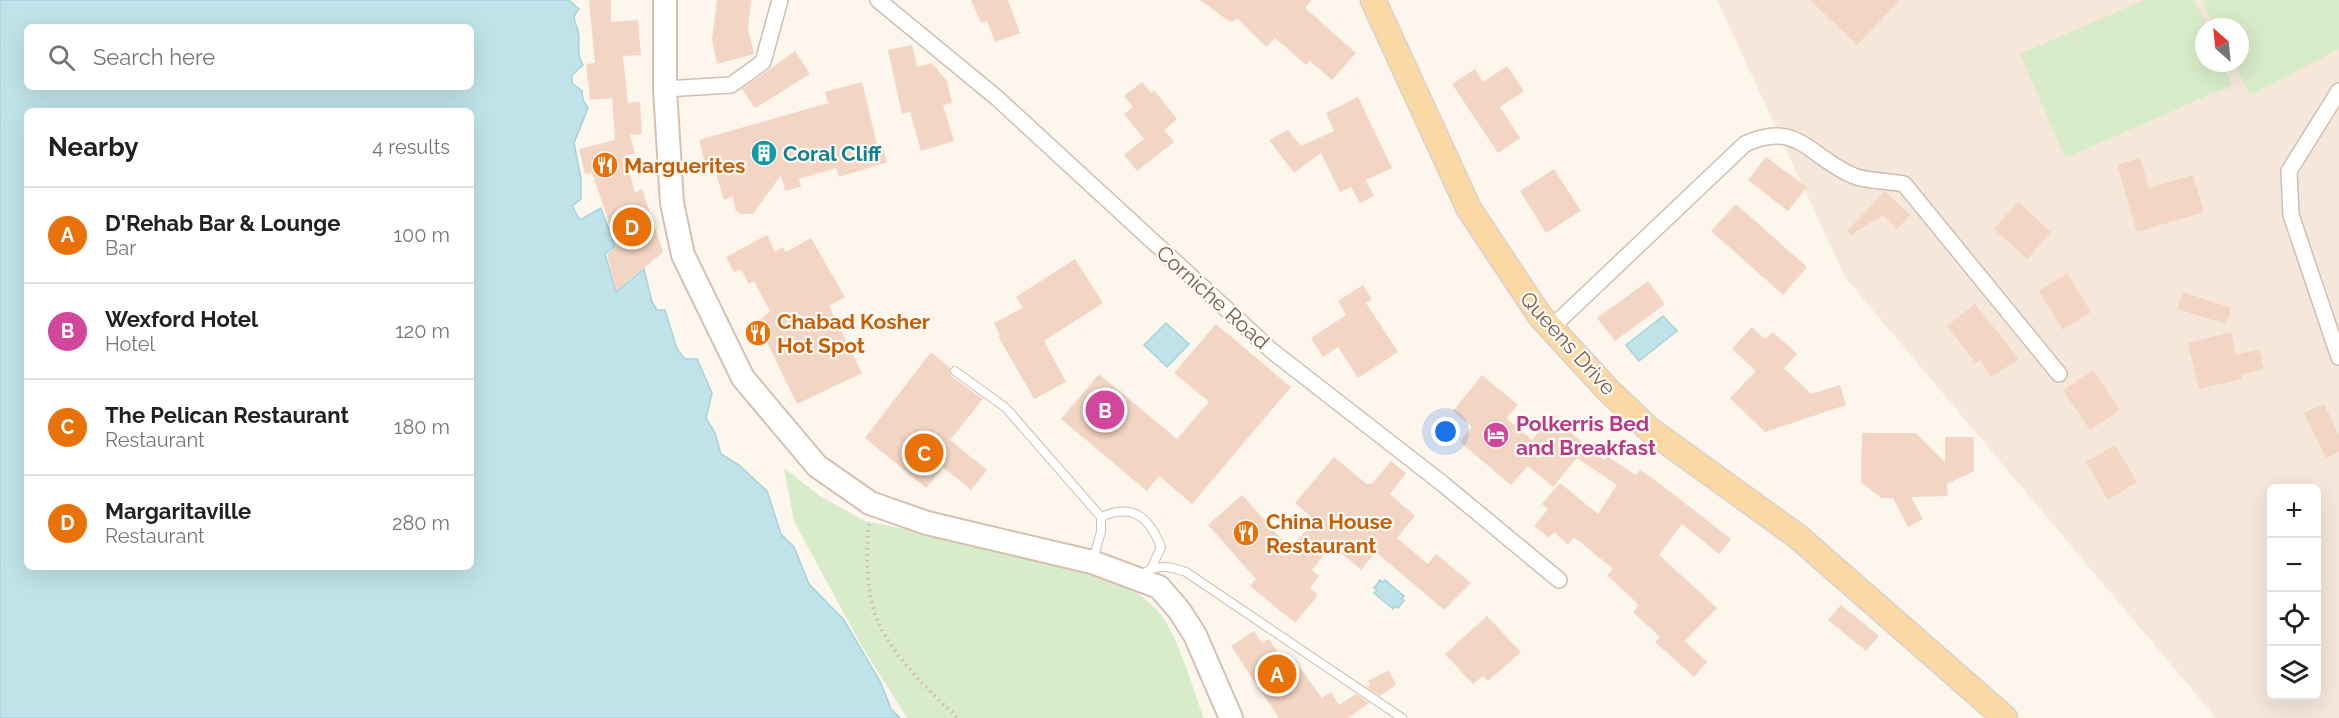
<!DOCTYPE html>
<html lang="en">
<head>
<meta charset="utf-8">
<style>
  body { margin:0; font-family:Raleway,sans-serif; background:#f2f2f2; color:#202124 }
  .controls { position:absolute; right:18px; bottom:18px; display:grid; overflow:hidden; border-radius:9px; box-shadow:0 6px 24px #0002 }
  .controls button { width:54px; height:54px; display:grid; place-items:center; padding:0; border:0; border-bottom:2px solid #e0e0e0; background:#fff; color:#202124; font:30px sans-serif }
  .compass { position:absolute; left:2195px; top:18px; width:54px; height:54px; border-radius:50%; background:#fff; box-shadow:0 6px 24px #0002; rotate:333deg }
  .you { position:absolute; left:1446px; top:432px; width:21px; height:21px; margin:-15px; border:4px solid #fff; border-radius:50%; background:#1a73e8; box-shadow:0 0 0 9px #1a73e833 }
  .badge { display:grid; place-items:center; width:39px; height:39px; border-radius:50%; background:#ea580c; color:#fff; font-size:20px; font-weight:700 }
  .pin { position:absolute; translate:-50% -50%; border:3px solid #fff; box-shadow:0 2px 6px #0006 }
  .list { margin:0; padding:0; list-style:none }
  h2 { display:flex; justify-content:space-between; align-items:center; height:78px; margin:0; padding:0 24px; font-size:26px }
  h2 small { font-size:20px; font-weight:400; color:#757577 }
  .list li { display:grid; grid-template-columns:39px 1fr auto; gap:18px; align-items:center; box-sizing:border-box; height:96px; padding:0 24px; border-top:2px solid #e0e0e0 }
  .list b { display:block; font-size:22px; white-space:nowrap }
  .list p { margin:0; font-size:20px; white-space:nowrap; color:#757577 }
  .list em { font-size:20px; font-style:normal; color:#757577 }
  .icon { flex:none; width:33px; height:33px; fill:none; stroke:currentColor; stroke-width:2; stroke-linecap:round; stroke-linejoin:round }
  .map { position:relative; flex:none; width:2339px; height:718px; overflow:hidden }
  .search { position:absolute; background:#fff; box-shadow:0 6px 24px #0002; left:24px; top:24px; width:450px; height:66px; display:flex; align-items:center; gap:15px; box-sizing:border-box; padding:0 21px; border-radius:9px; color:#757577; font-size:22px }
  .panel { position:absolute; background:#fff; box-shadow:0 6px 24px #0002; left:24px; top:108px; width:450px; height:462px; border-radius:9px }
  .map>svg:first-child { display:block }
  .residential { fill:#f5e8da; fill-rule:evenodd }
  .green { fill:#d8ecc9 }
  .water { fill:#bfe3e8; stroke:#a5d3da; stroke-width:1.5; fill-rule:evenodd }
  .building { fill:#f3d5c3 }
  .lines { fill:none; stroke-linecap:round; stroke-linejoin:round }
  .lane-casing { stroke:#d1beb0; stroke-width:10 }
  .street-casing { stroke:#d1beb0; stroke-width:18 }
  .secondary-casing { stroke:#d6c0b0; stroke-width:26 }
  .primary-casing { stroke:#dad1cd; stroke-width:27 }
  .path { stroke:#d9b8a5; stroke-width:4; stroke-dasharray:1.5 4.5; stroke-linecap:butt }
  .lane { stroke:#fff; stroke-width:8 }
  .street { stroke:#fff; stroke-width:15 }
  .secondary { stroke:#fff; stroke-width:22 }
  .primary { stroke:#fbd9a5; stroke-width:24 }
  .labels { text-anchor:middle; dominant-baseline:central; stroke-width:4.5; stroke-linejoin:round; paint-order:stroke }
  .culture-label { font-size:21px; font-weight:bold; fill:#0d838f; stroke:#fffaf3; text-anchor:start }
  .food-label { font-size:21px; font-weight:bold; fill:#c56008; stroke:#fffaf3; text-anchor:start }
  .street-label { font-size:21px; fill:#7a5c4d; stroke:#fffaf3 }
  .hotel-label { font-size:21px; font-weight:bold; fill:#b23c85; stroke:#fffaf3; text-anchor:start }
</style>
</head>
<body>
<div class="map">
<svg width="2339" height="718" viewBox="0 0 2339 718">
  <rect width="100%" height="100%" fill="#fdf6ec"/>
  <path class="residential" d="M1717,0H2339V718H2216L1845,277ZM2204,27H2240V63H2204ZM2272,488H2316V696H2272Z"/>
  <g class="green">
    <polygon points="2144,0 2195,0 2207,27 2204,27 2204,63 2222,63 2232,85 2065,158 2020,54"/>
    <polygon points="2206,0 2339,0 2339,49 2250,95 2234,63 2240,63 2240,27 2215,27 2202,2"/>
    <path d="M784,468L820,496L865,521L1091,566C1114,578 1139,591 1157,610C1177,631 1193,690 1204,718H907L861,645L794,521Z"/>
  </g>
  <g class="water">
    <path d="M0,0H569L579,9L574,16C574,23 577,25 578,31C581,42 575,52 583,65L572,75V83L582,91L583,100L588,108L574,143L581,179V199L572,206L580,220L601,208L615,246L605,254L616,292L644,269L652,302L657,310H665L677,349L685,359H697L712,393L706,418L715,433L721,454L739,465L767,491L781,534L794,547L809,584L844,620L881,683L891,709L900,718H0ZM27,27H471V87H27ZM27,111H471V567H27Z"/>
    <polygon points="1663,316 1677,331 1639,361 1626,345"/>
    <polygon points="1166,323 1189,344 1167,367 1144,345"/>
    <polygon points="1380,580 1383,582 1385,580 1404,596 1402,598 1404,601 1398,608 1395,606 1393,609 1374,593 1377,590 1374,588"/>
  </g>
  <g class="building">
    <polygon points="589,0 611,0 611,22 638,20 641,55 623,56 628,103 640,102 642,134 630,135 635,154 626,156 635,193 642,189 663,252 616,291 607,254 617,246 592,173 585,174 579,149 615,140 612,98 590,100 586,64 595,63"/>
    <polygon points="717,0 751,0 748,29 754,54 717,64 712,39"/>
    <polygon points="971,0 1008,0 1020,33 995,42 987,21 981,23"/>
    <polygon points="1200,0 1312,0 1305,8 1356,53 1332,80 1310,61 1306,65 1275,38 1266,47 1238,19 1230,22"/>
    <polygon points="1810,0 1900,0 1857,45"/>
    <polygon points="912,45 917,67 932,63 947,81 952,103 943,105 954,141 921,151 910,112 902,114 888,50"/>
    <polygon points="795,51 810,74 755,108 742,89"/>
    <polygon points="1507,66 1524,91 1500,107 1520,138 1498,153 1452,84 1475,69 1483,82"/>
    <polygon points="862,82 878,149 883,148 887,162 839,177 836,168 799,179 801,187 785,191 781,175 753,214 740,214 735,209 733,196 724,200 714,166 706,168 699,140 828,103 825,92"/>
    <polygon points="1142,82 1151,93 1154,90 1177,119 1164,130 1174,142 1137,171 1124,155 1144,139 1124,114 1133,107 1124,96"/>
    <polygon points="1358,97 1392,168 1366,180 1374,196 1360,203 1351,187 1340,192 1321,153 1294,173 1269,140 1288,130 1301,146 1334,131 1326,113"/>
    <polygon points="1766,157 1807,187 1788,211 1748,180"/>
    <polygon points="2140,158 2149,188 2193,175 2204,212 2137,232 2117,165"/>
    <polygon points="1554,169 1581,211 1546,233 1520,191"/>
    <polygon points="1885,191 1910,215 1897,229 1883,215 1851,235 1847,231"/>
    <polygon points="2018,202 2051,232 2027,259 1994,229"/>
    <polygon points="1736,204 1807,267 1783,295 1711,231"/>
    <polygon points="767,235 775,252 783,247 786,252 811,238 845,297 829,306 862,373 797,404 765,338 758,344 747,332 770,311 754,281 749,284 741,269 734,272 726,257"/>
    <polygon points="1075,259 1103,303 1044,341 1066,382 1034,399 998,336 1000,335 994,323 1023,308 1016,297"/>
    <polygon points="2067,273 2091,312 2063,330 2039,291"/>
    <polygon points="1648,281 1665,304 1615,341 1597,318"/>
    <polygon points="1363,285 1372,300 1366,303 1398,352 1358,378 1338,347 1323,357 1311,338 1346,315 1338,301"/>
    <polygon points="2183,292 2231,308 2226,324 2177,309"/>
    <polygon points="1975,304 2019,359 1991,377 1980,360 1976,363 1947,326"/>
    <polygon points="1216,324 1291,387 1192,504 1159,476 1147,491 1061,419 1099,374 1177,439 1209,402 1174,373"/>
    <polygon points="1752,327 1765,339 1773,332 1797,354 1784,368 1811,394 1840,385 1846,405 1765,432 1730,398 1756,371 1732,349"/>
    <polygon points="2231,332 2236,355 2259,349 2264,369 2241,375 2242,379 2199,389 2188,343"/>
    <polygon points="931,352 950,368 951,376 983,399 950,440 987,470 971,490 943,467 926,488 865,438"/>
    <polygon points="2093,370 2120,410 2090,430 2063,390"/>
    <polygon points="1482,375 1518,405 1506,418 1532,440 1545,425 1551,430 1558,422 1604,460 1607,456 1636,475 1640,470 1655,480 1731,539 1719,554 1682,524 1659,555 1717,608 1685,641 1707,662 1694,677 1655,642 1660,637 1633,612 1639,605 1607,575 1613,569 1574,537 1568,545 1554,532 1549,538 1534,526 1548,509 1542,504 1560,483 1598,514 1617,485 1577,458 1553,487 1528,466 1511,485 1460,442 1472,427 1453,411"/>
    <polygon points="2324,404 2339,435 2339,452 2326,458 2304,413"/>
    <polygon points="1862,433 1916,433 1945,462 1945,437 1974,437 1974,471 1947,484 1948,496 1911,497 1923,519 1908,527 1893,498 1881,498 1861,482"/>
    <polygon points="2115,445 2137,482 2108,500 2086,462"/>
    <polygon points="1334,457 1368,485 1370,483 1372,484 1391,461 1406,473 1390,494 1415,516 1397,538 1428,564 1436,554 1471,583 1444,610 1376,552 1361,570 1332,545 1312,570 1319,576 1310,588 1318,595 1295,623 1250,586 1256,579 1208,525 1242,495 1286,544 1290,540 1294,544 1315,520 1295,503"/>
    <polygon points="1841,605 1879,636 1866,651 1828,620"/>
    <polygon points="1487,616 1521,652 1488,681 1483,676 1473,684 1445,654"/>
    <polygon points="1254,631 1262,643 1269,639 1287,666 1295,661 1322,698 1331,692 1339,705 1356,694 1369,703 1348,718 1279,718 1231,646"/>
    <polygon points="1389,670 1396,685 1380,696 1366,687 1370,685 1368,681"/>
  </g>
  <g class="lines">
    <defs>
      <g id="lane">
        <polyline points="955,371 1006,408 1101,517 1101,532 1093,560"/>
        <path d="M1101,517C1133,503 1149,517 1161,547L1152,567"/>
        <path d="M1140,575C1157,564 1168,566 1186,572L1402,718"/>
      </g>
      <g id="street">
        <polyline points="878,0 997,98 1272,351 1443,484 1559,580"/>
        <polyline points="665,89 731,85 763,62 780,0"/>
        <polyline points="2339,91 2289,171 2291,215 2339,357"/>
        <path d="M1551,328L1745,144C1798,119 1810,158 1854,176C1865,181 1890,181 1904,184L2059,374"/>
      </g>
      <polyline id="secondary" points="665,0 665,89 672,203 683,255 743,378 817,466 870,503 927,523 1092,562 1159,587 1179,610 1195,635 1231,718"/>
      <polyline id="primary" points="1373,0 1469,209 1540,316 1608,390 1650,430 1797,536 2005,718"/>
    </defs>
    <use href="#lane" class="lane-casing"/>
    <use href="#street" class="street-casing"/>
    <use href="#secondary" class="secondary-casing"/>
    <use href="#primary" class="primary-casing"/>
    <path class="path" d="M869,524C866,554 866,582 874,611C884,647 930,693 958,718"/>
    <use href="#lane" class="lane"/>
    <use href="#street" class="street"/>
    <use href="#secondary" class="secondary"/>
    <use href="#primary" class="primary"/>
  </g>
  <defs>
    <symbol id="building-disc" viewBox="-11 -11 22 22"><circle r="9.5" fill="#0f9aa8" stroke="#fffaf3"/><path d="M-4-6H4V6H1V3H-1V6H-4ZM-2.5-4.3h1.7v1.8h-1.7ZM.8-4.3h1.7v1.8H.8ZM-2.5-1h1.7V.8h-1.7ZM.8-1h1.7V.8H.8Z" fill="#fff"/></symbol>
    <symbol id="restaurant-disc" viewBox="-11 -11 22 22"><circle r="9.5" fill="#e8710a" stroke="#fffaf3"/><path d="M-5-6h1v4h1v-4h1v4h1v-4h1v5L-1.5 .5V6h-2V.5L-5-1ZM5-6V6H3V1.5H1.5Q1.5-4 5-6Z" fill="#fff"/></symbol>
    <symbol id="hotel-disc" viewBox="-11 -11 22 22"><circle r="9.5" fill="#d1479c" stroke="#fffaf3"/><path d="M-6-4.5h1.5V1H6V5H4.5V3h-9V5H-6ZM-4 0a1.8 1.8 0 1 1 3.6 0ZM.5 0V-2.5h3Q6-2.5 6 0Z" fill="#fff"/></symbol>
  </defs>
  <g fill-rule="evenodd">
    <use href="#building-disc" x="749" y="138" width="30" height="30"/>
    <use href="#restaurant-disc" x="590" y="150" width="30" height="30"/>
    <use href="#restaurant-disc" x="743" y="318" width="30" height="30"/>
    <use href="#hotel-disc" x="1481" y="420" width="30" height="30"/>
    <use href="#restaurant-disc" x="1231" y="518" width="30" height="30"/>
  </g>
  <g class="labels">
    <g class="culture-label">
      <text x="783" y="153">Coral Cliff</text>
    </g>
    <g class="food-label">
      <text x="624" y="165">Marguerites</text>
      <text x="777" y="321">Chabad Kosher<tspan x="777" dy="24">Hot Spot</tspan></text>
      <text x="1266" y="521">China House<tspan x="1266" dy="24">Restaurant</tspan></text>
    </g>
    <g class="street-label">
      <text transform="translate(1213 297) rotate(42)">Corniche Road</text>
      <text transform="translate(1568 343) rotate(48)">Queens Drive</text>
    </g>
    <g class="hotel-label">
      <text x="1516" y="423">Polkerris Bed<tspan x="1516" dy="24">and Breakfast</tspan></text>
    </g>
  </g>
</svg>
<div class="controls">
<button>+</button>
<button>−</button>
<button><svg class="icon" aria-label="locate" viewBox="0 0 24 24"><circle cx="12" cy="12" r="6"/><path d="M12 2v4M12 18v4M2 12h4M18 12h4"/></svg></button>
<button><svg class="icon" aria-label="layers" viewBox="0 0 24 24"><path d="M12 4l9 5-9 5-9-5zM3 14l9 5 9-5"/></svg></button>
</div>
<svg class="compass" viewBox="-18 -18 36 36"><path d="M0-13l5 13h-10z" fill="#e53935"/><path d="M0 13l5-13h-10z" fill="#757577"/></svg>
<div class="you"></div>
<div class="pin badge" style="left:1277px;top:674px;background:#e8710a">A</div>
<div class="pin badge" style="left:1105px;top:410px;background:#d1479c">B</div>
<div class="pin badge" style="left:924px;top:453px;background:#e8710a">C</div>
<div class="pin badge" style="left:632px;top:227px;background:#e8710a">D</div>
<div class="search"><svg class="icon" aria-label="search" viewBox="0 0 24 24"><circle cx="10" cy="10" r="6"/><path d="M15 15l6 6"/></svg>Search here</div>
<section class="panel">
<h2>Nearby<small>4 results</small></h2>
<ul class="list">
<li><span class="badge" style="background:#e8710a">A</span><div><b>D'Rehab Bar &amp; Lounge</b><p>Bar</p></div><em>100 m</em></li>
<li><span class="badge" style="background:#d1479c">B</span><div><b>Wexford Hotel</b><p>Hotel</p></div><em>120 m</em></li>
<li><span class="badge" style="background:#e8710a">C</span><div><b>The Pelican Restaurant</b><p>Restaurant</p></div><em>180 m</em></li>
<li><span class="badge" style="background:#e8710a">D</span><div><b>Margaritaville</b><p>Restaurant</p></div><em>280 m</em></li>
</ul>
</section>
</div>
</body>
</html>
